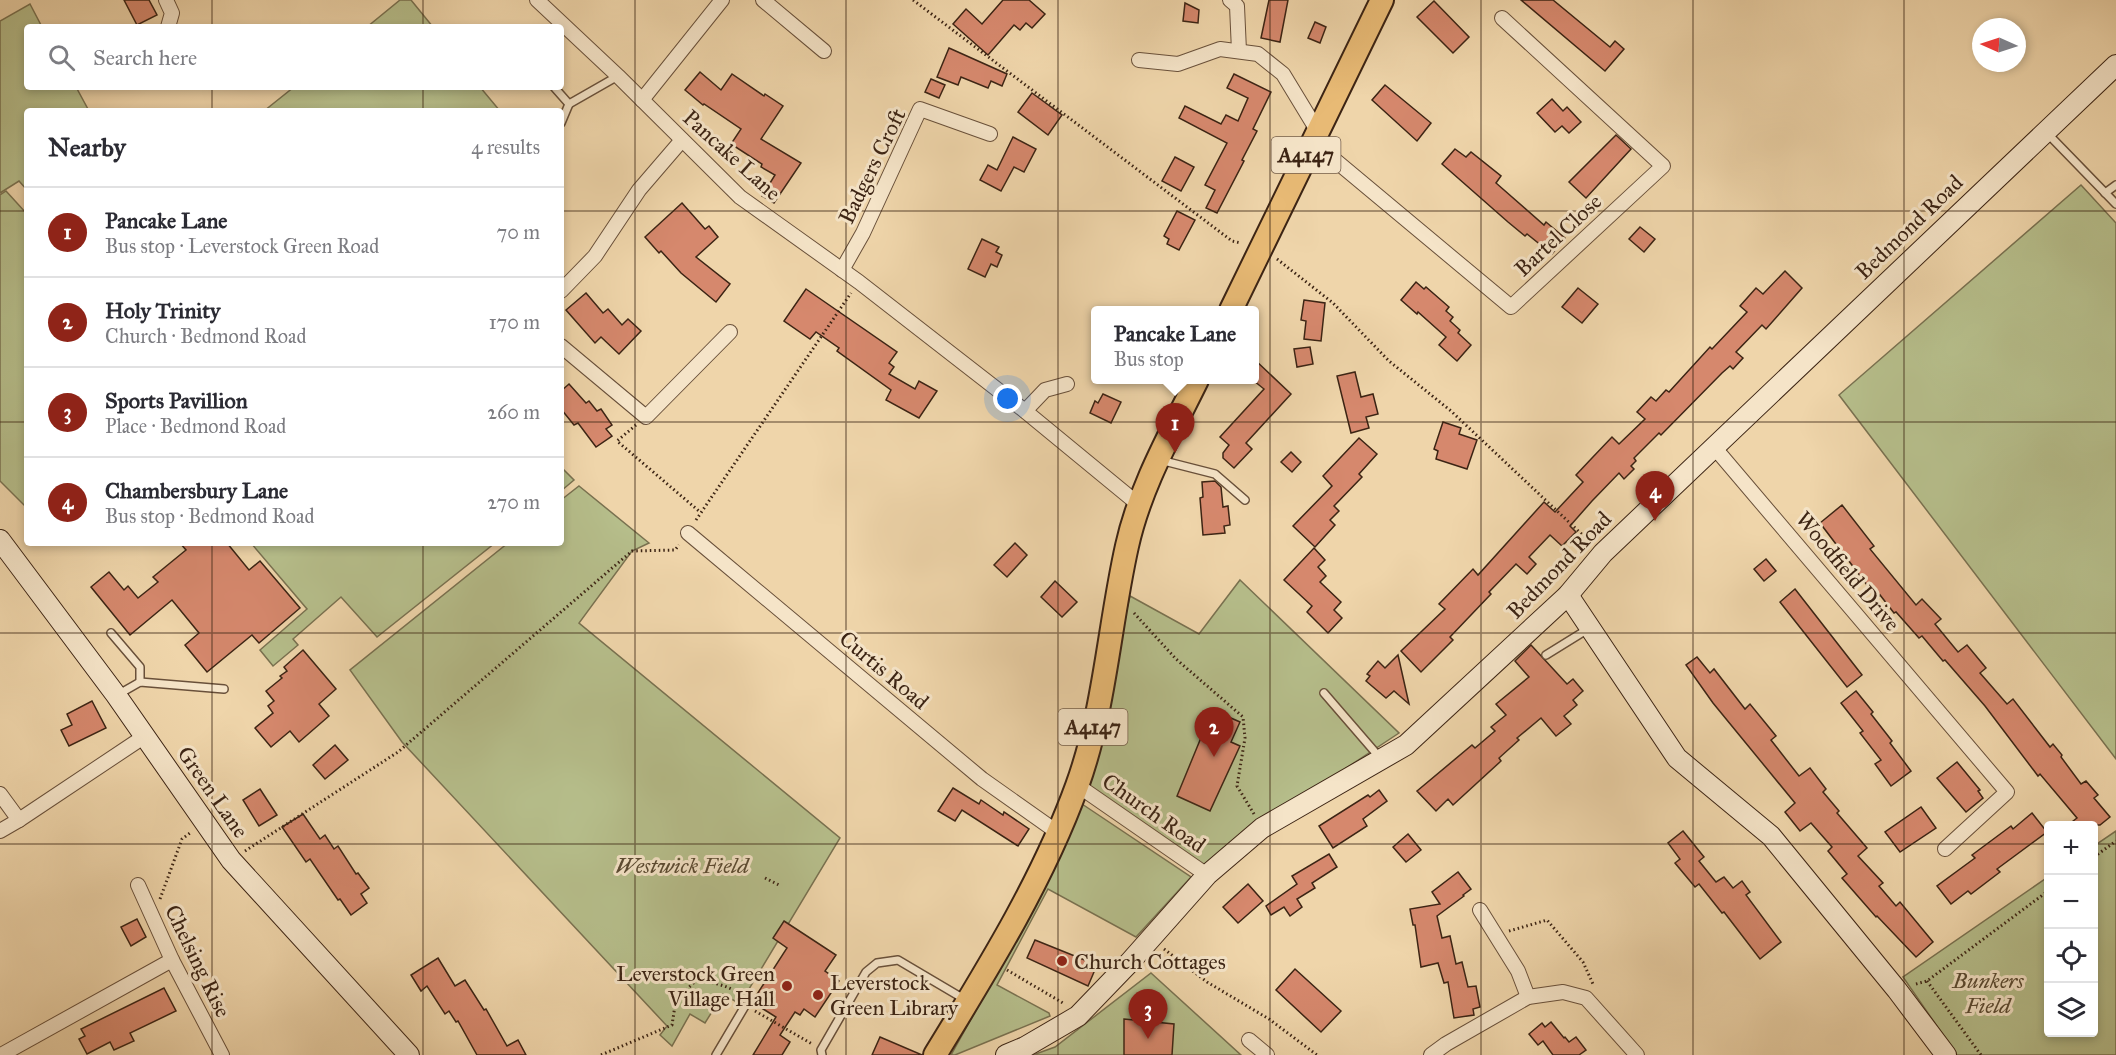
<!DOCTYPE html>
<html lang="en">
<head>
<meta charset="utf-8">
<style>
  body { margin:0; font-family:"IM FELL Great Primer",serif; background:#f7f7f7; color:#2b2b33 }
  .controls { position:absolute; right:18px; bottom:18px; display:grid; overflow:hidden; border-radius:6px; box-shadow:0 3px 9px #0003 }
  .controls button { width:54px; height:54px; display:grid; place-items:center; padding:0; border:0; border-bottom:2px solid #e1e1e2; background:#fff; color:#2b2b33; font:30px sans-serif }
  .compass { position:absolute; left:1972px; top:18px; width:54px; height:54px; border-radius:50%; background:#fff; box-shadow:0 3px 9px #0003; rotate:273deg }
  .you { position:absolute; left:1008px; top:399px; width:21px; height:21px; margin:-15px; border:4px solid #fff; border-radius:50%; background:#1a73e8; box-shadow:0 0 0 9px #1a73e833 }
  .badge { display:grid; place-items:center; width:39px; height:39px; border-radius:50%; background:#8f2418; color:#fff; font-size:20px; font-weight:700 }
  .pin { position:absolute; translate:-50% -50px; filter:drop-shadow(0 2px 3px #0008) }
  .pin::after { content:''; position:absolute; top:32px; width:21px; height:18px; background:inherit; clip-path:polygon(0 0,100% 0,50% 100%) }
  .popup { position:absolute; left:1091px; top:306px; width:168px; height:78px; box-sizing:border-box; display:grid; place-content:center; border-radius:6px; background:#fff; filter:drop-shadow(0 2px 4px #0005); font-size:20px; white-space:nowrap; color:#7c7c81 }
  .popup b { font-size:22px; color:#2b2b33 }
  .popup::after { content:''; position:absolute; left:50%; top:100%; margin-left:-12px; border:12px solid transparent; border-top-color:#fff }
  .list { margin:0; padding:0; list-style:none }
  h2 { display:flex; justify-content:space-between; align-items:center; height:78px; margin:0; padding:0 24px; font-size:26px }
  h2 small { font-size:20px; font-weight:400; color:#7c7c81 }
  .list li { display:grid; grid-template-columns:39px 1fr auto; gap:18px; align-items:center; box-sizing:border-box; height:90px; padding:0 24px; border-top:2px solid #e1e1e2 }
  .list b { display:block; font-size:22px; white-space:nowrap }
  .list p { margin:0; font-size:20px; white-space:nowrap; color:#7c7c81 }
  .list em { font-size:20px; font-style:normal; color:#7c7c81 }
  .icon { flex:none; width:33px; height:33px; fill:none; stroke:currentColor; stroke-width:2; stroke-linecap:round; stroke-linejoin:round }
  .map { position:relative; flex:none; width:2116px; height:1055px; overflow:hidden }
  .search { position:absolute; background:#fff; box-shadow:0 3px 9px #0003; left:24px; top:24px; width:540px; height:66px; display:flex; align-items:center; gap:15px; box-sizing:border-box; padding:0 21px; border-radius:6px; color:#7c7c81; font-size:22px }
  .panel { position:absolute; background:#fff; box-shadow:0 3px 9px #0003; left:24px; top:108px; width:540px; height:438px; border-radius:6px }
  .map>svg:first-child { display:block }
  .green { fill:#b6be8b; stroke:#797150; stroke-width:1.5 }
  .building { fill:#d6886d; stroke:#3c2414; stroke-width:1.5 }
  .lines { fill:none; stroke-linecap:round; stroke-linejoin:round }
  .lane-casing { stroke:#69503a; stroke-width:10 }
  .street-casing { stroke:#69503a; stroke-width:16 }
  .secondary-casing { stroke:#3c2414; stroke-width:22 }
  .primary-casing { stroke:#3c2414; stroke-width:26 }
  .path { stroke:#3c2414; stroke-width:3; stroke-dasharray:1.5 3; stroke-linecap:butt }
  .lane { stroke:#f5e4c8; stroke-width:7 }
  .street { stroke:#f5e4c8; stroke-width:14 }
  .secondary { stroke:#f5e4c8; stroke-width:20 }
  .primary { stroke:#e8ba75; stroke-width:22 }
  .grid { fill:none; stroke:#3c2414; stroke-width:1.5; stroke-opacity:0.55 }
  .poi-dot { fill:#8f2418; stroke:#f5e4c8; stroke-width:2 }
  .labels { text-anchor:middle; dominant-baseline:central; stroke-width:6; stroke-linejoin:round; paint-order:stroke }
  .shield { fill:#f5e4c8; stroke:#745e4a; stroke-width:1.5 }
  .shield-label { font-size:21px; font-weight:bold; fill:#3c2414 }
  .street-label { font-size:22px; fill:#3c2414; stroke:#f5e4c8 }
  .park-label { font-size:22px; font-style:italic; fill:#5a4a32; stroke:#f5e4c8 }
  .poi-label { font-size:22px; fill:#3c2414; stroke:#f5e4c8; text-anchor:start }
</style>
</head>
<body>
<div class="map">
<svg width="2116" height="1055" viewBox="0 0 2116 1055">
  <rect width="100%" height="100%" fill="#efd5aa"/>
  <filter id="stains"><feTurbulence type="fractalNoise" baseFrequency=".00333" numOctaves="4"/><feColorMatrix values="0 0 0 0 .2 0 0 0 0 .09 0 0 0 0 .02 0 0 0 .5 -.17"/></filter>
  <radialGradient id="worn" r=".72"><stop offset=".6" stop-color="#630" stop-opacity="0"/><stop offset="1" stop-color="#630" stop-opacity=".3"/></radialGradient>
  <g class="green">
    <polygon points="400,0 411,0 433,27 367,27"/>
    <polygon points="30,4 42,27 27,27 27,87 76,87 89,111 27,111 27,190 19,181 0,193 0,21"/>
    <polygon points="294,87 480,87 500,111 264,111"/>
    <polygon points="2081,185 2116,223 2116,759 1839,395"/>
    <polygon points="6,191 27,214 27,508 0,481 0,195"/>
    <polygon points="561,467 574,480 561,491"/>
    <polygon points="579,486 649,543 632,551 579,623 840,838 740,1004 723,994 705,1023 690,1014 672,1046 660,1035 667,1026 402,742 350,670 508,543 561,543 561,500"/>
    <polygon points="251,543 495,543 377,637 341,597 293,639 298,645 273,666 260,650 307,609"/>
    <polygon points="1240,580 1399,733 1262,824 1206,870 1085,785 1130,596 1199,634"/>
    <polygon points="1082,804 1191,877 1136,937 1048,889 997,985 1049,1013 1050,1016 955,1055 951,1055 1010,949"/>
    <polygon points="2116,831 2116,1055 1957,1055 1903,977 2048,877 2048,1032 2094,1032 2094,846"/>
    <polygon points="1151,973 1241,1055 1033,1055 1055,1047"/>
  </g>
  <g class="building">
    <polygon points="124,0 149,0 157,15 137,25"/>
    <polygon points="1003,0 1029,0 1045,14 1032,28 1026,23 1020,30 1014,25 988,55 953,24 966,9 982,24"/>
    <polygon points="1269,0 1288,0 1280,42 1261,38"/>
    <polygon points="1521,0 1553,0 1610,47 1615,41 1624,49 1605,71"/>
    <polygon points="1434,1 1469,37 1453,53 1417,17"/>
    <polygon points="1185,3 1199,10 1198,23 1183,21"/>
    <polygon points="1315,22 1326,27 1320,43 1308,38"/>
    <polygon points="949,48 1007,74 1002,86 991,81 988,88 961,77 958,85 937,77"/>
    <polygon points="700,72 721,90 732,74 764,96 765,94 783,106 761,139 801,163 774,203 762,196 775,175 761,167 762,164 731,144 741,129 704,104 703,105 685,90"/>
    <polygon points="1234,74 1271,92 1253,129 1257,131 1242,160 1244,161 1217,213 1206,208 1215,190 1205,185 1227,143 1179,118 1185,106 1221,124 1226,115 1238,121 1248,98 1227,88"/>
    <polygon points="931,79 945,85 939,98 925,92"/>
    <polygon points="1385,85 1431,123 1417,141 1372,100"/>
    <polygon points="1032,93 1062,115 1048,135 1018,112"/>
    <polygon points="1552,99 1563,111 1567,107 1581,122 1569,133 1562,126 1555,132 1537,113"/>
    <polygon points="1616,135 1631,149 1586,198 1569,182"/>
    <polygon points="1013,137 1036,149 1024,172 1014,167 1001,191 980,180 988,165 997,170"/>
    <polygon points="1455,149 1466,157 1471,152 1501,176 1496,183 1544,225 1546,222 1565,238 1552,254 1527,234 1525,236 1508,222 1442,164"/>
    <polygon points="1175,157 1194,167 1181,191 1162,181"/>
    <polygon points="682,203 705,229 709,226 718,237 696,257 730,284 716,302 681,273 661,251 659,253 645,237"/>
    <polygon points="1177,211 1195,220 1179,250 1167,244 1169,239 1164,236"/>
    <polygon points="1640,227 1655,239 1644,252 1629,239"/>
    <polygon points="982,239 999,247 996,252 1002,255 997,267 991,264 985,277 968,269"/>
    <polygon points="1785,271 1802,288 1766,329 1762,325 1736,352 1743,358 1733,369 1730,366 1722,373 1661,435 1659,433 1634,458 1636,461 1631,466 1634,469 1624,479 1619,473 1592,501 1570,526 1576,532 1562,546 1550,535 1529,557 1536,564 1527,574 1516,564 1489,592 1491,594 1450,637 1453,640 1421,672 1401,651 1445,609 1439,604 1473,569 1478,575 1544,502 1555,512 1583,482 1576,475 1592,458 1612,437 1619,444 1645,419 1637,412 1651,397 1656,401 1666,390 1669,392 1710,347 1712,349 1747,312 1740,306 1756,288 1763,294"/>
    <polygon points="1416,282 1424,289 1426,287 1449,307 1446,311 1453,317 1450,321 1460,330 1458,333 1471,345 1457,361 1439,345 1446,337 1418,312 1417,314 1401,300"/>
    <polygon points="1578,288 1598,304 1582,323 1562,307"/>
    <polygon points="806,289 897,352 889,363 894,367 889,374 915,389 919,381 937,391 919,418 886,400 891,390 837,351 839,348 816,332 810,339 784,321"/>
    <polygon points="586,293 603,313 608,309 622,325 628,319 641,331 619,354 601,337 595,343 566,310"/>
    <polygon points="1304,300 1325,303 1321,341 1304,339 1306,321 1301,320"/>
    <polygon points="1310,347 1313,364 1297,367 1294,349"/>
    <polygon points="1254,359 1291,394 1246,443 1252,449 1234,468 1223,458 1223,453 1229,445 1220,437 1264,389 1254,381"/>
    <polygon points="1355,372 1361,397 1373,394 1378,414 1366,417 1369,428 1351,433 1337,376"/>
    <polygon points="569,384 586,403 589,401 597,411 601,409 612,425 606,429 612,436 596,447 578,423 574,425 561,409 561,391"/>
    <polygon points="1103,394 1121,402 1111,423 1090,413 1095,401 1098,403"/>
    <polygon points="1443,422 1461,428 1459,434 1477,440 1467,469 1436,459 1438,451 1434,449"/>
    <polygon points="1359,438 1377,454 1359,474 1362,477 1334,506 1339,511 1330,520 1335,525 1315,547 1293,526 1332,486 1323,476"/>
    <polygon points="1291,452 1301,462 1292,472 1281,462"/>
    <polygon points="1215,481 1221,487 1223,507 1228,506 1230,525 1224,526 1225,533 1203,535 1200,498 1203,497 1202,482"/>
    <polygon points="1842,505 1874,546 1870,549 1916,605 1922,599 1941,619 1935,624 1958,652 1967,645 1986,668 1980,673 2007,704 2013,699 2050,747 2053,744 2062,755 2061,757 2081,784 2086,781 2098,795 2094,798 2110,817 2100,825 2068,825 2077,818 2040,774 2038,776 1985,706 1945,660 1943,661 1922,636 1919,638 1896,612 1894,613 1880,595 1877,598 1820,523"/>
    <polygon points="180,543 227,543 249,570 260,561 300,608 259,643 252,635 207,672 185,645 199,633 172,600 130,635 91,587 109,572 124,590 128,586 138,598 158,582 153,577 186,550"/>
    <polygon points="1015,543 1027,555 1007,577 994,565"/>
    <polygon points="1314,548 1325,560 1318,567 1326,576 1320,582 1341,602 1334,610 1342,618 1328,633 1307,612 1312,606 1284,580"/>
    <polygon points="1766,559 1776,571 1764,581 1754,569"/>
    <polygon points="1055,581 1077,602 1062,617 1041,597"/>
    <polygon points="1795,589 1862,675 1847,687 1780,602"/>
    <polygon points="1531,645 1567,684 1573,679 1583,691 1573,700 1577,705 1564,716 1571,724 1556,736 1541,718 1517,738 1519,740 1499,758 1501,761 1453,805 1448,799 1436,811 1417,791 1472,745 1475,748 1495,731 1491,727 1506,715 1496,704 1529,677 1515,661"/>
    <polygon points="303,650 336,689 319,704 329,716 299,742 290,731 271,747 255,728 273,713 268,706 274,701 266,691 282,678 280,676 287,671 284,667"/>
    <polygon points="1398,655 1409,704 1394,691 1386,698 1366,681 1370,676 1367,674 1378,661 1385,668"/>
    <polygon points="1697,657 1710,673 1714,669 1745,709 1750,704 1776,736 1771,740 1799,776 1810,768 1826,789 1823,792 1839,811 1837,813 1867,848 1858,856 1883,883 1879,886 1896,906 1900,902 1933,942 1916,957 1877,916 1876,917 1842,878 1847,874 1828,851 1832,847 1811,823 1800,831 1785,812 1795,803 1713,703 1686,665"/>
    <polygon points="1856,691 1873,712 1871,714 1892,741 1890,743 1911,771 1891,786 1875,764 1881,760 1860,733 1863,731 1841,703"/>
    <polygon points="92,701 106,728 69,746 61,730 72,725 67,714"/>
    <polygon points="1224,715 1240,722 1231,742 1240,746 1210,811 1177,796 1205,728 1216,732"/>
    <polygon points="335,745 348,760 325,779 313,765"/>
    <polygon points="1957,762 1980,790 1978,791 1983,798 1966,812 1937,778"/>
    <polygon points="953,788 979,804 981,800 1003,815 1004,812 1029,829 1018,846 962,810 955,821 938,811"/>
    <polygon points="260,789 277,815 259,826 243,800"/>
    <polygon points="1379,790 1387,801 1363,819 1367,826 1333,848 1319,826 1368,795 1370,797"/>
    <polygon points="1921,807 1936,828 1900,852 1885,832"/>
    <polygon points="2032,813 2047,832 1997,869 2000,872 1971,894 1968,891 1951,904 1937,886 1975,858 1972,855 2011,826 2013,829"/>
    <polygon points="303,814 320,839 325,835 334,849 338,846 356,874 358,873 369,888 361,894 367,903 351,915 340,899 338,900 310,859 306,862 282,827"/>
    <polygon points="1683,831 1704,857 1699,861 1716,882 1724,877 1733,888 1742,881 1750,892 1746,895 1781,942 1760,959 1724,912 1722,913 1699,884 1695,887 1675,863 1680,859 1668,843"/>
    <polygon points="1408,834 1421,850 1406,862 1393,847"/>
    <polygon points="1329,854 1337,867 1312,883 1315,888 1297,899 1302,907 1290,916 1284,907 1271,915 1266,906 1297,884 1292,876"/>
    <polygon points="1458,872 1471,889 1463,895 1464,896 1437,916 1442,938 1450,936 1456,964 1462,962 1468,987 1476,986 1480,1007 1473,1009 1474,1015 1454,1018 1448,982 1444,983 1438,963 1421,967 1415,925 1413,925 1410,909 1440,904 1432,892"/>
    <polygon points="1248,884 1263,901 1238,923 1223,907"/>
    <polygon points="137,919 146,937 131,946 121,927"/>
    <polygon points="784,921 836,955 825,971 839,981 815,1017 804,1009 800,1015 795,1012 780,1035 790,1042 782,1055 753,1055 776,1017 752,1002 787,948 773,938"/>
    <polygon points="1035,940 1097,965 1088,986 1027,958"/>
    <polygon points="438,958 455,986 465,980 484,1010 486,1009 507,1046 518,1040 526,1055 477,1055 458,1021 456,1022 449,1011 445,1014 427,986 421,991 411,975"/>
    <polygon points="1295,969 1341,1011 1321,1032 1276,990"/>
    <polygon points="164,988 176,1011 130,1033 134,1041 114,1050 110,1042 87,1054 79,1039 85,1036 81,1029"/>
    <polygon points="1124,1019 1174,1024 1172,1055 1124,1055"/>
    <polygon points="1551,1022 1564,1038 1565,1037 1569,1042 1576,1037 1586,1050 1579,1055 1553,1055 1543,1041 1538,1045 1529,1034 1542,1023 1545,1027"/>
    <polygon points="880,1037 922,1055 872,1055"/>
  </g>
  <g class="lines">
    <defs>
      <g id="lane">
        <polyline points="554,87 569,104 618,76"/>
        <polyline points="561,123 569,104"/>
        <polyline points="2047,133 2116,204"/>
        <polyline points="2105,193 2116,185"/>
        <polyline points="1160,460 1215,474 1245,500"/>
        <polyline points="111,633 140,667 140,682"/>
        <polyline points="1546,655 1588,629"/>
        <polyline points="1324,693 1381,759"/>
        <polyline points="119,694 140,682 224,689"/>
        <polyline points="716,1055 745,1006"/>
        <polyline points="822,1055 821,1050 866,972 877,963 898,960 964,999"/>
      </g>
      <g id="street">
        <polyline points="166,0 172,13 168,27"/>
        <polyline points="537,0 618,76 740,197 859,282 1025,411 1138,504"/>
        <polyline points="763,0 824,51"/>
        <polyline points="1230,0 1237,6 1239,51"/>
        <polyline points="1139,60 1178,64 1220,49 1258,54 1283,74 1317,130"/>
        <polyline points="642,100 722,0"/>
        <polyline points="1312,141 1511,307 1663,166 1502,18"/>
        <polyline points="842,270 863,233 920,109 990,134"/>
        <polyline points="561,291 595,256 639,190 682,140"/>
        <polyline points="561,346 646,417 730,332"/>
        <polyline points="1025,411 1045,390 1067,384"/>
        <polyline points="1714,447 2007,792 1945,849"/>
        <polyline points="688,533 982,779 1057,832"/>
        <polyline points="1077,785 1207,875"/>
        <polyline points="0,794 19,820"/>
        <polyline points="0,831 19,820 145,736"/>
        <polyline points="138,885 172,960 222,1055"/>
        <polyline points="1480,910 1518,971 1528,997"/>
        <polyline points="1249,1040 1267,1055"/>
        <polyline points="1,1055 172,960"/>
        <polyline points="1431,1055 1446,1044 1528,997 1563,992 1586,998 1637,1055"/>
      </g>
      <g id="secondary">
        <polyline points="0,540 116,695 231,860 409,1055"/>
        <polyline points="1568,595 1677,758 1771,836 1897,990 1946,1055"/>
        <polyline points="1006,1055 1025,1047 1078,1016 1129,963 1207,875 1262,828 1406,745 1568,595 1603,553 2116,65"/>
      </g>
      <g id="primary">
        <polyline points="1231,310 1382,0"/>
        <path d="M935,1055C987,970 1043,880 1077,786C1105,709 1109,626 1127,546C1140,487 1171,433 1197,380"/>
      </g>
    </defs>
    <use href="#lane" class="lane-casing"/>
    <use href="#street" class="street-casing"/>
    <use href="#secondary" class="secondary-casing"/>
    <use href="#primary" class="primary-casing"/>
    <g class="path">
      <polyline points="913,0 1232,241 1241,243"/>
      <polyline points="1277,259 1333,303 1389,361 1451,411 1590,542"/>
      <polyline points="636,425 617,441 700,512"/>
      <polyline points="696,520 851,293"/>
      <polyline points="1134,613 1176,659 1243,717 1245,738 1237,786 1254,814"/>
      <polyline points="245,851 398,752 632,551 675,550 679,545"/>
      <polyline points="2094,857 2116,841"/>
      <polyline points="765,878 781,886"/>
      <polyline points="160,899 182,839 190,833"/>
      <polyline points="1509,931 1547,920 1583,962 1593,984"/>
      <polyline points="1164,949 1207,982 1269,1019 1317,1055"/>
      <polyline points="1007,970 1063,1003"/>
      <polyline points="1927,981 1981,1055"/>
      <polyline points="1916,984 1927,981 2048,891"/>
      <polyline points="755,1011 812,1044"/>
      <path d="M601,1055L672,1025L676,999L699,978C713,984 730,985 742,996"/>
    </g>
    <use href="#lane" class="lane"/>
    <use href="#street" class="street"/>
    <use href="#secondary" class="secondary"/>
    <use href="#primary" class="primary"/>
  </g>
  <path class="grid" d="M212,0V27M423,0V27M635,0V1055M846,0V1055M1058,0V1055M1270,0V1055M1481,0V1055M1693,0V1055M1904,0V1055M212,87V111M423,87V111M0,211H27M561,211H2116M0,422H27M561,422H2116M212,543V1055M423,543V1055M0,633H2116M0,844H2048M2094,844H2116"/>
  <g class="poi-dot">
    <circle cx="1062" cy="961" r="6"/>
    <circle cx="787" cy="986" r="6"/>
    <circle cx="818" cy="995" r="6"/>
  </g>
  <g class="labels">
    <g class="shield">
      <rect x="1271.5" y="137" width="69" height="36" rx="4.5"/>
      <rect x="1058.5" y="709" width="69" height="36" rx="4.5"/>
    </g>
    <g class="shield-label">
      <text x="1306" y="155">A4147</text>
      <text x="1093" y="727">A4147</text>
    </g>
    <g class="street-label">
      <text transform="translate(732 155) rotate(42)">Pancake Lane</text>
      <text transform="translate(872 166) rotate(-64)">Badgers Croft</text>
      <text transform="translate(1909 227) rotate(-44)">Bedmond Road</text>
      <text transform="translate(1558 235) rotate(-43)">Bartel Close</text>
      <text transform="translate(1559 565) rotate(-46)">Bedmond Road</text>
      <text transform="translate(1848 571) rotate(50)">Woodfield Drive</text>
      <text transform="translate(884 670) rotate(40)">Curtis Road</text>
      <text transform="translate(213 792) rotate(55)">Green Lane</text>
      <text transform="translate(1154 813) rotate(35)">Church Road</text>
      <text transform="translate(198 961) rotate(64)">Chelsing Rise</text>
    </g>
    <g class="park-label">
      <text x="682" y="865">Westwick Field</text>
      <text x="1988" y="980">Bunkers<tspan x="1988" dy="25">Field</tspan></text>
    </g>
    <g class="poi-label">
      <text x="1074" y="961">Church Cottages</text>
      <text x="775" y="973" text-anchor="end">Leverstock Green<tspan x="775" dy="25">Village Hall</tspan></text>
      <text x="830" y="982">Leverstock<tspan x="830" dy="25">Green Library</tspan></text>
    </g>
  </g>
  <rect width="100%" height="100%" filter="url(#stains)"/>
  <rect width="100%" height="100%" fill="url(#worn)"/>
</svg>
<div class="controls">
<button>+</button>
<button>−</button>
<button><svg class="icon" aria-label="locate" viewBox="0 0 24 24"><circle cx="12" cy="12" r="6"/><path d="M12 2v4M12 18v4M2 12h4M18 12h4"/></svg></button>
<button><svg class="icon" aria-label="layers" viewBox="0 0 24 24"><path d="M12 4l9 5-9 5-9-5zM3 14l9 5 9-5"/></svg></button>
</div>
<svg class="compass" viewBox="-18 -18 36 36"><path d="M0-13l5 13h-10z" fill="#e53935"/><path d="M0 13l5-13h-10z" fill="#7c7c81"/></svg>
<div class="you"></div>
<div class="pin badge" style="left:1175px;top:453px">1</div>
<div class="popup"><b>Pancake Lane</b>Bus stop</div>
<div class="pin badge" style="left:1214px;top:757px">2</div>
<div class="pin badge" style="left:1148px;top:1039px">3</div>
<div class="pin badge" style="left:1655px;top:521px">4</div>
<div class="search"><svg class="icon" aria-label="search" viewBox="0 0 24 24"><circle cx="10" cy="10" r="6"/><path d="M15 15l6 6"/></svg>Search here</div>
<section class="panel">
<h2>Nearby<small>4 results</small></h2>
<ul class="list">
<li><span class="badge">1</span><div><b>Pancake Lane</b><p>Bus stop · Leverstock Green Road</p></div><em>70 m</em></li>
<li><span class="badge">2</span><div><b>Holy Trinity</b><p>Church · Bedmond Road</p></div><em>170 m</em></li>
<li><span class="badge">3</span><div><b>Sports Pavillion</b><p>Place · Bedmond Road</p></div><em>260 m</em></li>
<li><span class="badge">4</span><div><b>Chambersbury Lane</b><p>Bus stop · Bedmond Road</p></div><em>270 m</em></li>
</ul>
</section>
</div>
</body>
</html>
